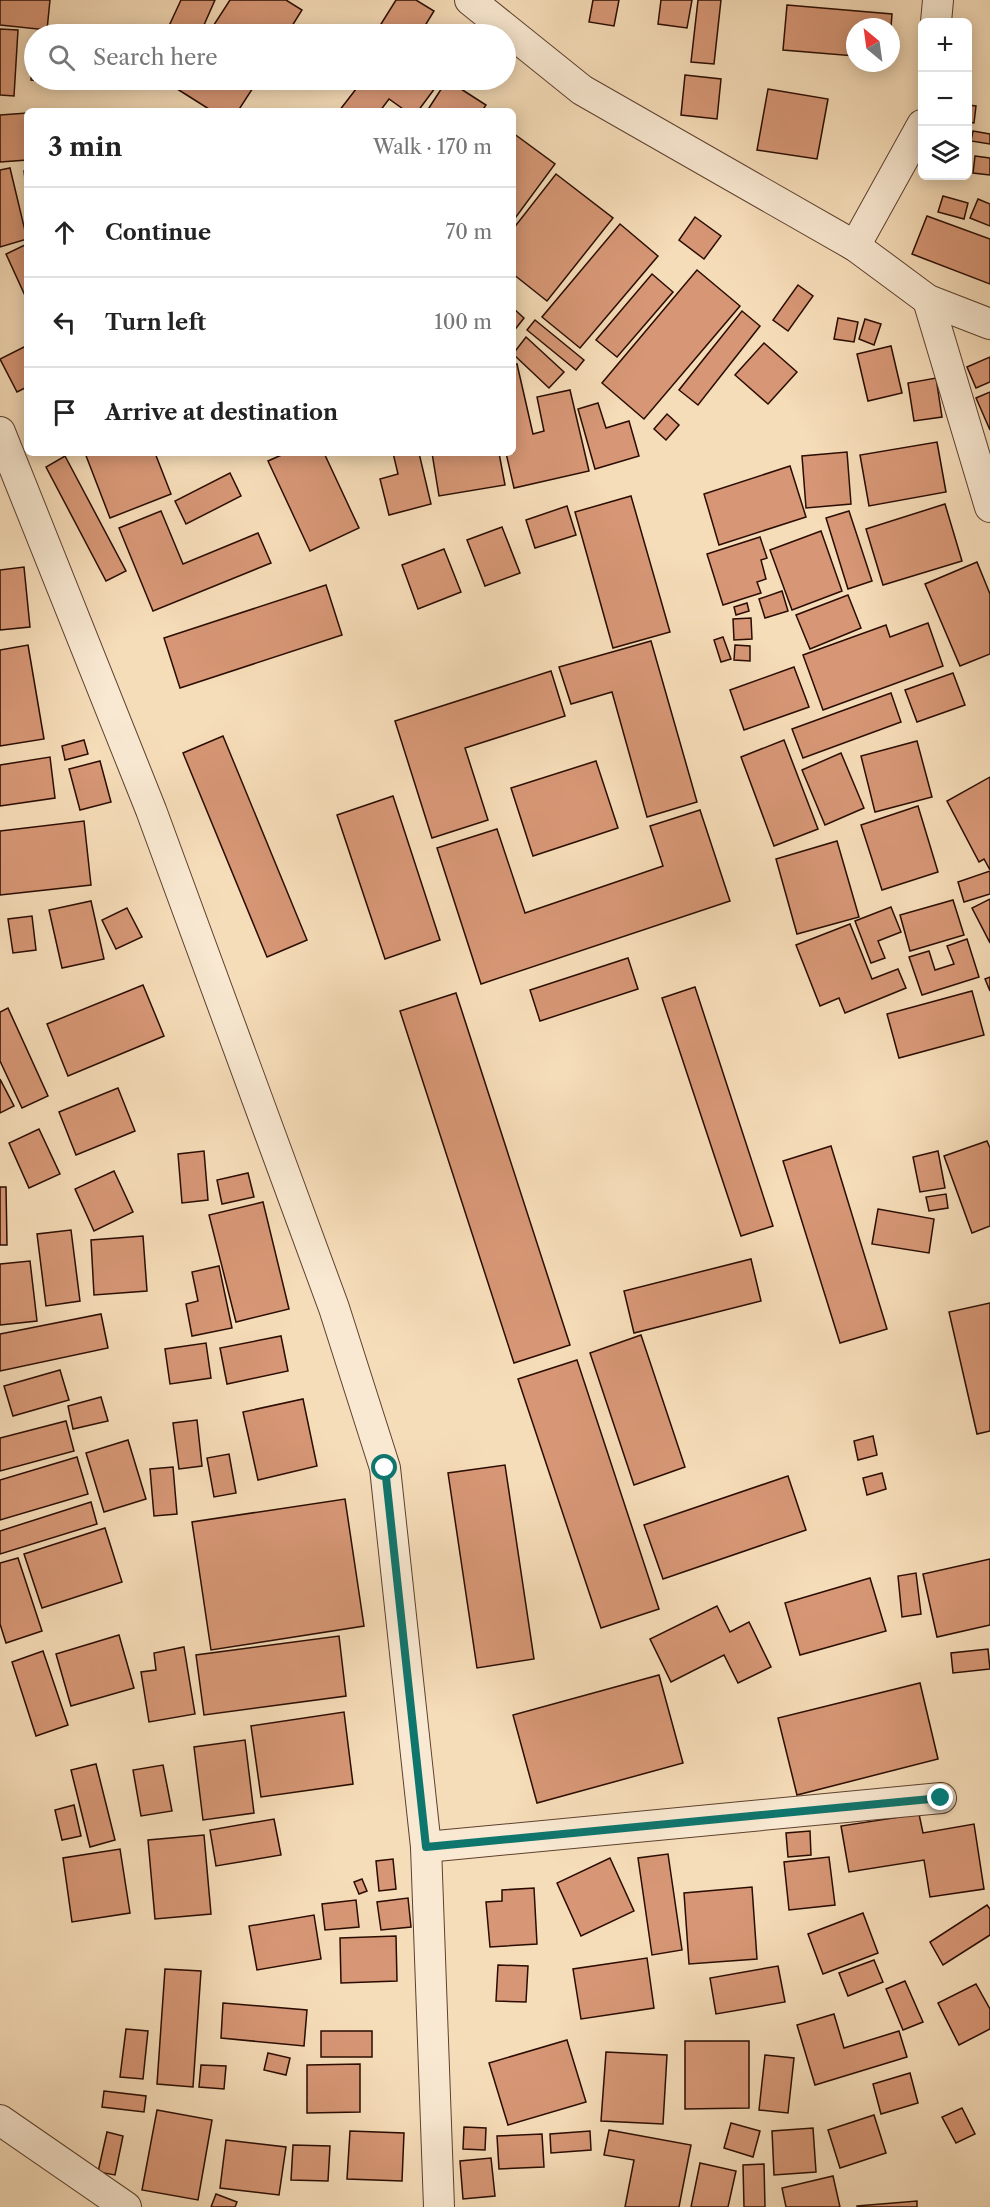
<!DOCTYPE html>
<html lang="en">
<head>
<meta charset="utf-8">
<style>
  body { margin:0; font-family:"Libre Caslon Text",serif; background:#f2f2f2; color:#222 }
  .controls { position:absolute; right:18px; top:18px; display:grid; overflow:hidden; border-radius:9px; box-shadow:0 3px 15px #0003 }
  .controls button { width:54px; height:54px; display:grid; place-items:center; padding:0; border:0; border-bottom:2px solid #e0e0e0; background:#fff; color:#222; font:30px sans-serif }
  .compass { position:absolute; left:846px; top:18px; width:54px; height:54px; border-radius:50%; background:#fff; box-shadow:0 3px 15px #0003; rotate:331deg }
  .stop { position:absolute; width:18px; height:18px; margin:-14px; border:4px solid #0f766e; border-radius:50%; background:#fff }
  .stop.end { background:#0f766e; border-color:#fff; box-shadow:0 2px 6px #0008 }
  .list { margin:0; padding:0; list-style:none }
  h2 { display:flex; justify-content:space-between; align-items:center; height:78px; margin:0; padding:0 24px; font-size:26px }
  h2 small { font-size:20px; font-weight:400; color:#767676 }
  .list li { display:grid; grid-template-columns:39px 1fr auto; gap:18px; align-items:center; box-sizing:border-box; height:90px; padding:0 24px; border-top:2px solid #e0e0e0 }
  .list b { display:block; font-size:22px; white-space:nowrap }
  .list em { font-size:20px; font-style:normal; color:#767676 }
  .icon { flex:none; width:33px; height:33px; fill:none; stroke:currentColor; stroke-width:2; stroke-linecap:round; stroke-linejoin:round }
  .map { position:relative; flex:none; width:990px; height:2207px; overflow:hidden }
  .search { position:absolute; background:#fff; box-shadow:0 3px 15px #0003; left:24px; top:24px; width:492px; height:66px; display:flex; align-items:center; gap:15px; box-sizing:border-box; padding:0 21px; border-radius:33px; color:#767676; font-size:22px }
  .panel { position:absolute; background:#fff; box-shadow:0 3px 15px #0003; left:24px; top:108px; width:492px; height:348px; border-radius:9px }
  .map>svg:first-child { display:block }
  .building { fill:#d79776; stroke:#2a0c00; stroke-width:1.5 }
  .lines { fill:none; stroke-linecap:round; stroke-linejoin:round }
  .minor-casing { stroke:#5d402e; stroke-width:32 }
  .minor { stroke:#f9e9d2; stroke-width:30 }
  .route { stroke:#0f766e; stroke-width:8 }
</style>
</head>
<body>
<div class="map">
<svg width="990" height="2207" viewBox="0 0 990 2207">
  <rect width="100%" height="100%" fill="#f6ddb9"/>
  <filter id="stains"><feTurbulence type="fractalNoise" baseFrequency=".00333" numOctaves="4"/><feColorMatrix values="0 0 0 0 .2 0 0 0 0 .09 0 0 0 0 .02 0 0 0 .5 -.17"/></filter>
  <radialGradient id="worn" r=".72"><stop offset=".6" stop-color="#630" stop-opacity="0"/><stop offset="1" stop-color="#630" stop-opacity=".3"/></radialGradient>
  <g class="building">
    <polygon points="0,0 50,0 47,30 0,25"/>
    <polygon points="181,0 215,0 200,34 184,34 168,28"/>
    <polygon points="230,0 286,0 302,10 287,34 208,34"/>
    <polygon points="396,0 416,0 434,11 420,34 398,34 381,24"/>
    <polygon points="593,0 619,0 614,26 589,22"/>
    <polygon points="661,0 692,0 687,28 658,24"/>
    <polygon points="698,0 721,0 714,64 691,62"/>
    <polygon points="787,5 892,14 891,27 855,27 855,56 783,50"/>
    <polygon points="442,25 455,34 436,34"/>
    <polygon points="86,26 103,28 102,34 85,34"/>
    <polygon points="0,29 18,30 14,96 0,95"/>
    <polygon points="33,47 34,80 58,80 58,82 31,80"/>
    <polygon points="685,75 721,79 717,119 681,115"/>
    <polygon points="179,80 258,80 238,111 212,111 174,87"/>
    <polygon points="363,80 441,80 418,111 406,111 389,99 380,111 339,111"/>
    <polygon points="447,80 486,105 482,111 427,111"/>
    <polygon points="768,89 828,99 817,159 757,150"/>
    <polygon points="968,105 976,106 974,123 968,122"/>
    <polygon points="27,113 27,160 0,162 0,115"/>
    <polygon points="973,131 990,134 990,144 971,141"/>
    <polygon points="513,133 555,164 513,221"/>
    <polygon points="975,156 990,158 990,175 973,173"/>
    <polygon points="10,168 27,239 0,247 0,170"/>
    <polygon points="24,171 27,171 27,196"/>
    <polygon points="556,174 613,218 547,301 513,274 513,229"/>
    <polygon points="943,196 968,203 964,219 938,212"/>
    <polygon points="978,199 990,204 990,226 970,218"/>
    <polygon points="927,216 990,239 990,284 912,254"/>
    <polygon points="695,217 721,236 704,259 679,240"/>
    <polygon points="620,224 658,256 580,348 542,317"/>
    <polygon points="27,244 27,300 6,254"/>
    <polygon points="697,270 740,306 644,419 602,383"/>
    <polygon points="652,274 673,292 617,357 596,340"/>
    <polygon points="798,285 813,296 788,331 773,320"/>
    <polygon points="513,308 524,318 513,332"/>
    <polygon points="742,311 760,326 698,405 679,390"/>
    <polygon points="838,318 858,322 854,342 834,339"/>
    <polygon points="865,319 881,324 874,345 859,339"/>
    <polygon points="535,320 584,360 576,370 527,330"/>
    <polygon points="526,337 564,372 549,388 513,354"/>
    <polygon points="764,343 797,372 768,404 735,375"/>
    <polygon points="26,346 27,387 17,392 0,359"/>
    <polygon points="891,346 902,393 868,401 857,354"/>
    <polygon points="990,357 990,382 976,388 967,367"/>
    <polygon points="517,364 533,434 544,431 537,397 570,390 589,471 514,488 506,453 513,453 513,365"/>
    <polygon points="936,378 942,417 914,421 908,383"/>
    <polygon points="990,392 990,430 976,398"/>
    <polygon points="598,403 606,428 629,421 639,456 595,469 578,409"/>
    <polygon points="667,414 679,425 666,440 654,429"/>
    <polygon points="937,442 946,492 869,506 860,455"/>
    <polygon points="847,452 851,504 806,508 802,456"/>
    <polygon points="85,453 155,453 171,494 110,518"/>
    <polygon points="286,453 324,453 359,528 310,551 268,461"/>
    <polygon points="393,453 419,453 431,504 389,515 380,479 398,474"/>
    <polygon points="432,453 499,453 505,485 439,496"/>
    <polygon points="65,456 126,571 106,581 46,467"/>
    <polygon points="790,466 806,517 719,545 704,494"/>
    <polygon points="230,473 241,496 186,524 175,501"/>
    <polygon points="631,496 670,632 613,648 575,512"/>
    <polygon points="945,504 962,561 883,585 866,529"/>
    <polygon points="567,506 576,535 535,548 526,520"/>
    <polygon points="161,511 183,564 258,533 271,563 153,611 119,528"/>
    <polygon points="849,511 872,581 848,589 826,518"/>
    <polygon points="502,527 520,573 485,586 467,540"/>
    <polygon points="821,531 842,591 792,610 770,550"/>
    <polygon points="760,537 767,558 761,560 766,579 757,582 761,593 723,605 707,554"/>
    <polygon points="444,549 461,592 418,609 402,565"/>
    <polygon points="977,562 990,594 990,654 960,666 925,584"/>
    <polygon points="24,567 30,627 0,630 0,570"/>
    <polygon points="326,585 342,635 180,688 164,638"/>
    <polygon points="782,591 788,611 765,618 759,599"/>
    <polygon points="848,595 861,628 810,649 796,615"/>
    <polygon points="747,603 749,611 736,615 734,607"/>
    <polygon points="751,618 752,639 734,640 733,619"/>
    <polygon points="928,623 943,666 823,710 803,655 886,625 890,637"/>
    <polygon points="723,637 731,659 721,662 714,640"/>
    <polygon points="651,641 697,802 647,817 612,692 571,704 559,667"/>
    <polygon points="28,645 44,739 0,746 0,650"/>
    <polygon points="735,645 750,646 750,661 734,660"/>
    <polygon points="794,667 809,707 744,730 730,690"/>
    <polygon points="551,671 565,716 465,748 488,820 432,838 395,721"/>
    <polygon points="953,673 965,705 917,722 905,690"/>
    <polygon points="891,693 901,722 803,758 792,729"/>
    <polygon points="223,736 307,940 267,957 183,753"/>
    <polygon points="84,740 88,754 65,760 62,746"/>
    <polygon points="784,740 818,829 774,846 741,757"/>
    <polygon points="917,741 932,797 875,812 861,756"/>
    <polygon points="841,753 864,808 825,825 802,770"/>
    <polygon points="50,757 55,798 0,806 0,765"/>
    <polygon points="100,761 111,802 80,810 69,769"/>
    <polygon points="596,761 618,828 533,856 511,788"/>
    <polygon points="990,777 990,870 984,859 979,862 947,801"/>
    <polygon points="393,796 440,940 385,959 337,815"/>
    <polygon points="918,806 938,872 882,890 861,825"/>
    <polygon points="700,810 730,901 481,984 437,848 497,829 525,913 663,866 650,826"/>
    <polygon points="84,821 91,885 0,895 0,831"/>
    <polygon points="837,841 859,917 797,934 776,859"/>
    <polygon points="990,871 990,894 964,902 958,882"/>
    <polygon points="990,899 990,943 972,908"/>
    <polygon points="953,900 964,935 910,951 900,915"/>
    <polygon points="91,901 104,959 62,968 49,910"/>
    <polygon points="891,907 901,932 878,941 885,958 871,963 855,921"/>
    <polygon points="127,908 142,937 116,949 102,920"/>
    <polygon points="32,916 36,950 13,953 8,919"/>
    <polygon points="850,924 872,979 898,969 906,988 845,1013 839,998 820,1006 796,945"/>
    <polygon points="967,939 979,977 922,995 909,957 929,951 935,970 954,964 947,946"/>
    <polygon points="628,958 638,989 540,1021 530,990"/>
    <polygon points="990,977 990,991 985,979"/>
    <polygon points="143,985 164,1036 68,1076 47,1024"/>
    <polygon points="695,987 773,1226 741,1236 662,998"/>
    <polygon points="972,991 984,1035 899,1058 887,1014"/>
    <polygon points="456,993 570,1345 514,1363 400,1011"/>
    <polygon points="8,1008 48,1096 22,1108 0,1061 0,1012"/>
    <polygon points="0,1079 14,1106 0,1113"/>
    <polygon points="118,1088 135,1131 76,1155 59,1112"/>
    <polygon points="39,1129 60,1174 29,1188 9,1143"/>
    <polygon points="987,1141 990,1148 990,1226 972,1233 944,1156"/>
    <polygon points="831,1146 887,1329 840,1343 783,1161"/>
    <polygon points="204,1151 208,1200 182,1203 178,1154"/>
    <polygon points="938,1151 945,1188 920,1192 913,1157"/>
    <polygon points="114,1171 133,1212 94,1231 75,1189"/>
    <polygon points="248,1173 254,1197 222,1204 217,1180"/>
    <polygon points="0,1187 6,1187 7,1245 0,1245"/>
    <polygon points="946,1194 948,1208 929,1211 926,1197"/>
    <polygon points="263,1202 289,1309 236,1322 209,1215"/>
    <polygon points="878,1209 934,1219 929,1253 872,1244"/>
    <polygon points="71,1230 80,1301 46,1306 37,1234"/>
    <polygon points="143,1236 147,1291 94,1295 91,1240"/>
    <polygon points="751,1259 761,1301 634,1333 624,1291"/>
    <polygon points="30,1261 37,1321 0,1325 0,1264"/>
    <polygon points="219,1266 232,1328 192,1336 186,1304 198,1301 192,1272"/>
    <polygon points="990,1303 990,1431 977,1434 949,1312"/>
    <polygon points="101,1314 108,1348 0,1371 0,1334"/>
    <polygon points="641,1335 685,1467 634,1485 590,1353"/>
    <polygon points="281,1336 288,1371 227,1384 220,1348"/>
    <polygon points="206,1343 211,1378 170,1384 165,1349"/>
    <polygon points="577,1360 659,1609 601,1628 518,1379"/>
    <polygon points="60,1370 69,1400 13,1416 4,1386"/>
    <polygon points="101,1397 108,1421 73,1429 68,1406"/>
    <polygon points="303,1399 317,1466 258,1480 243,1412"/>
    <polygon points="197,1420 202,1466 179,1469 173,1423"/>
    <polygon points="66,1421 74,1451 0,1471 0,1438"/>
    <polygon points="873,1436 877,1455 858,1460 854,1441"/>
    <polygon points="128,1440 146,1499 104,1512 86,1453"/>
    <polygon points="229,1454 236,1493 214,1497 207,1458"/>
    <polygon points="77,1457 88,1494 0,1520 0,1480"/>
    <polygon points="505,1465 534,1659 477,1668 448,1473"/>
    <polygon points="173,1467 177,1514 154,1516 150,1469"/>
    <polygon points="882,1473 886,1489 867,1495 863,1478"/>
    <polygon points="788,1476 806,1530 663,1579 644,1525"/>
    <polygon points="345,1499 364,1626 211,1650 192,1522"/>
    <polygon points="91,1502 97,1524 0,1554 0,1531"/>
    <polygon points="105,1528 122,1582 42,1608 24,1554"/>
    <polygon points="18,1558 42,1631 6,1643 0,1624 0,1563"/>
    <polygon points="990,1559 990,1625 937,1637 923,1574"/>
    <polygon points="916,1573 921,1614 902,1617 898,1576"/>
    <polygon points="870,1578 886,1631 800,1655 785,1603"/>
    <polygon points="717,1606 730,1632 749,1622 771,1667 738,1683 724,1655 671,1682 650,1639"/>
    <polygon points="119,1635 134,1688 71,1706 56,1654"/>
    <polygon points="339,1636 346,1696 204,1715 196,1655"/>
    <polygon points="184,1647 195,1714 149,1722 141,1672 156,1670 154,1653"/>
    <polygon points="988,1649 990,1669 953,1673 951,1653"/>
    <polygon points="43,1651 68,1725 36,1736 12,1662"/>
    <polygon points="659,1675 683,1763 537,1803 513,1715"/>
    <polygon points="920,1683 938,1759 797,1795 778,1718"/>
    <polygon points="344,1712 353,1784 261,1797 251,1726"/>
    <polygon points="245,1740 254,1813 203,1820 194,1747"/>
    <polygon points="96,1764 115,1840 90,1847 71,1770"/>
    <polygon points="163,1765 172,1811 141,1816 133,1770"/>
    <polygon points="74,1805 81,1836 62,1840 55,1810"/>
    <polygon points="919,1814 923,1833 974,1824 984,1889 930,1897 924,1860 849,1872 841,1826"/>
    <polygon points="274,1819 281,1855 216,1866 210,1830"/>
    <polygon points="810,1831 811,1855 788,1857 786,1833"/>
    <polygon points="204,1835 211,1914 155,1919 148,1840"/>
    <polygon points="120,1849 130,1913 72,1922 63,1858"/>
    <polygon points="668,1854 682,1950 652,1955 638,1858"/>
    <polygon points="829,1857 835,1905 789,1910 784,1862"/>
    <polygon points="610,1858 634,1911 581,1936 557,1883"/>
    <polygon points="393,1859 396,1889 379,1891 376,1861"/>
    <polygon points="362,1879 367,1891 359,1894 354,1882"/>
    <polygon points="752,1887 757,1959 689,1964 684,1893"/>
    <polygon points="534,1888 537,1944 490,1947 486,1902 502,1901 502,1890"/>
    <polygon points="408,1898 411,1927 381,1930 377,1902"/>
    <polygon points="356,1900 359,1927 325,1930 322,1904"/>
    <polygon points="987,1905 990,1909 990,1935 943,1965 930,1942"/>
    <polygon points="863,1913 878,1953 823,1974 808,1934"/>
    <polygon points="314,1915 321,1959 257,1970 249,1926"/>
    <polygon points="396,1936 397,1981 341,1983 340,1938"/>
    <polygon points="647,1958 654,2008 581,2019 573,1969"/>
    <polygon points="874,1960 883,1982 848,1996 839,1973"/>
    <polygon points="498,1965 528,1966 526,2002 496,2001"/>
    <polygon points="778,1966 785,2002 716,2014 710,1978"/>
    <polygon points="165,1969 201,1971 193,2087 157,2084"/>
    <polygon points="905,1981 923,2022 903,2030 886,1989"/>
    <polygon points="976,1984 990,2009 990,2029 959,2045 938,2003"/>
    <polygon points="223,2003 307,2010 304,2046 221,2038"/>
    <polygon points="834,2014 844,2048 899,2031 907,2057 815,2085 797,2025"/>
    <polygon points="126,2029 148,2031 143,2079 120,2077"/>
    <rect x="321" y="2031" width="51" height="26"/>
    <polygon points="567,2040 586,2102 508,2125 489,2063"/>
    <polygon points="685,2041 749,2041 749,2108 685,2109"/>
    <polygon points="606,2052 667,2055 663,2124 601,2121"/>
    <polygon points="268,2053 290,2058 286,2075 264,2070"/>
    <polygon points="765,2055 794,2058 788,2113 759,2110"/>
    <polygon points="360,2064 360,2112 307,2113 307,2065"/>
    <polygon points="201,2065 226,2066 224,2089 199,2087"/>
    <polygon points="910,2073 918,2103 881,2114 873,2084"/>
    <polygon points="104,2091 146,2096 144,2112 102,2107"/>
    <polygon points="962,2108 975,2134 956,2143 942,2117"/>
    <polygon points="157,2110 212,2120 198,2200 142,2190"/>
    <polygon points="874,2115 886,2153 840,2168 828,2130"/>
    <polygon points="731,2123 760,2131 753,2157 724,2148"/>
    <polygon points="464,2127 486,2128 485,2150 463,2149"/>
    <polygon points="813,2128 816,2172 774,2175 772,2131"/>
    <polygon points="609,2130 691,2145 679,2207 625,2207 634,2160 604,2155"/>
    <polygon points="350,2131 404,2133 402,2181 347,2179"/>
    <polygon points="590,2131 591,2150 551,2153 550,2134"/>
    <polygon points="107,2132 123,2136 115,2175 98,2172"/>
    <polygon points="542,2134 544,2167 499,2169 497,2136"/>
    <polygon points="226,2140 286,2147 279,2195 220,2188"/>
    <polygon points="293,2145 330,2146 328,2181 291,2180"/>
    <polygon points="491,2158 495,2196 463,2199 460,2161"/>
    <polygon points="700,2163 736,2171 728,2207 691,2207"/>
    <polygon points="764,2164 765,2207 744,2207 743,2165"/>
    <polygon points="833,2176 840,2207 786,2207 782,2188"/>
    <polygon points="216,2194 237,2202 235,2207 211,2207"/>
    <polygon points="917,2201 917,2207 857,2207 857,2206"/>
  </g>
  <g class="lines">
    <defs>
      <g id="minor">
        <polyline points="470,0 582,90 855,246 928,300 990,324"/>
        <polyline points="936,22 938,0"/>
        <polyline points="855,246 922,125"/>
        <polyline points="928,300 990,507"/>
        <polyline points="0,432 151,810 334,1308 385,1468 426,1847 439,2207"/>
        <polyline points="426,1847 941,1798"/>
        <polyline points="0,2120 126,2207"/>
      </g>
    </defs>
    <use href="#minor" class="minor-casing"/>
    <use href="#minor" class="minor"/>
  </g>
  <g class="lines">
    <polyline class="route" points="385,1468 426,1847 941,1798"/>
  </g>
  <rect width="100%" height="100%" filter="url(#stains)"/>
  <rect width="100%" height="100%" fill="url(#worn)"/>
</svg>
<div class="controls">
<button>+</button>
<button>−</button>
<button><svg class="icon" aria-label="layers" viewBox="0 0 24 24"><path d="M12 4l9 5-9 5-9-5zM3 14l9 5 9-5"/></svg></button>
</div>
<svg class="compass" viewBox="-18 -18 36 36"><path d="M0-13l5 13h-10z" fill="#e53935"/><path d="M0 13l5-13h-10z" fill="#767676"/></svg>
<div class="stop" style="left:385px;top:1468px"></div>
<div class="stop end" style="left:941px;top:1798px"></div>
<div class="search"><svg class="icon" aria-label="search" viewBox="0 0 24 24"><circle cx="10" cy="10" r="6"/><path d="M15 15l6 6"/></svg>Search here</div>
<section class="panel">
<h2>3 min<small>Walk · 170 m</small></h2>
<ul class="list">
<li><svg class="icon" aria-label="ahead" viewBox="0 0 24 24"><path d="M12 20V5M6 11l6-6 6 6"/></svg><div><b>Continue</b></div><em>70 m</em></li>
<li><svg class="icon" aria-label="left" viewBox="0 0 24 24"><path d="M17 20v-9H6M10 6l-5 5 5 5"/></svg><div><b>Turn left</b></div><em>100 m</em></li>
<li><svg class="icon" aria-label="arrive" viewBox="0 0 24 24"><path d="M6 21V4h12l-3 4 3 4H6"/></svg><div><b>Arrive at destination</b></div></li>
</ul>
</section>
</div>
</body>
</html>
